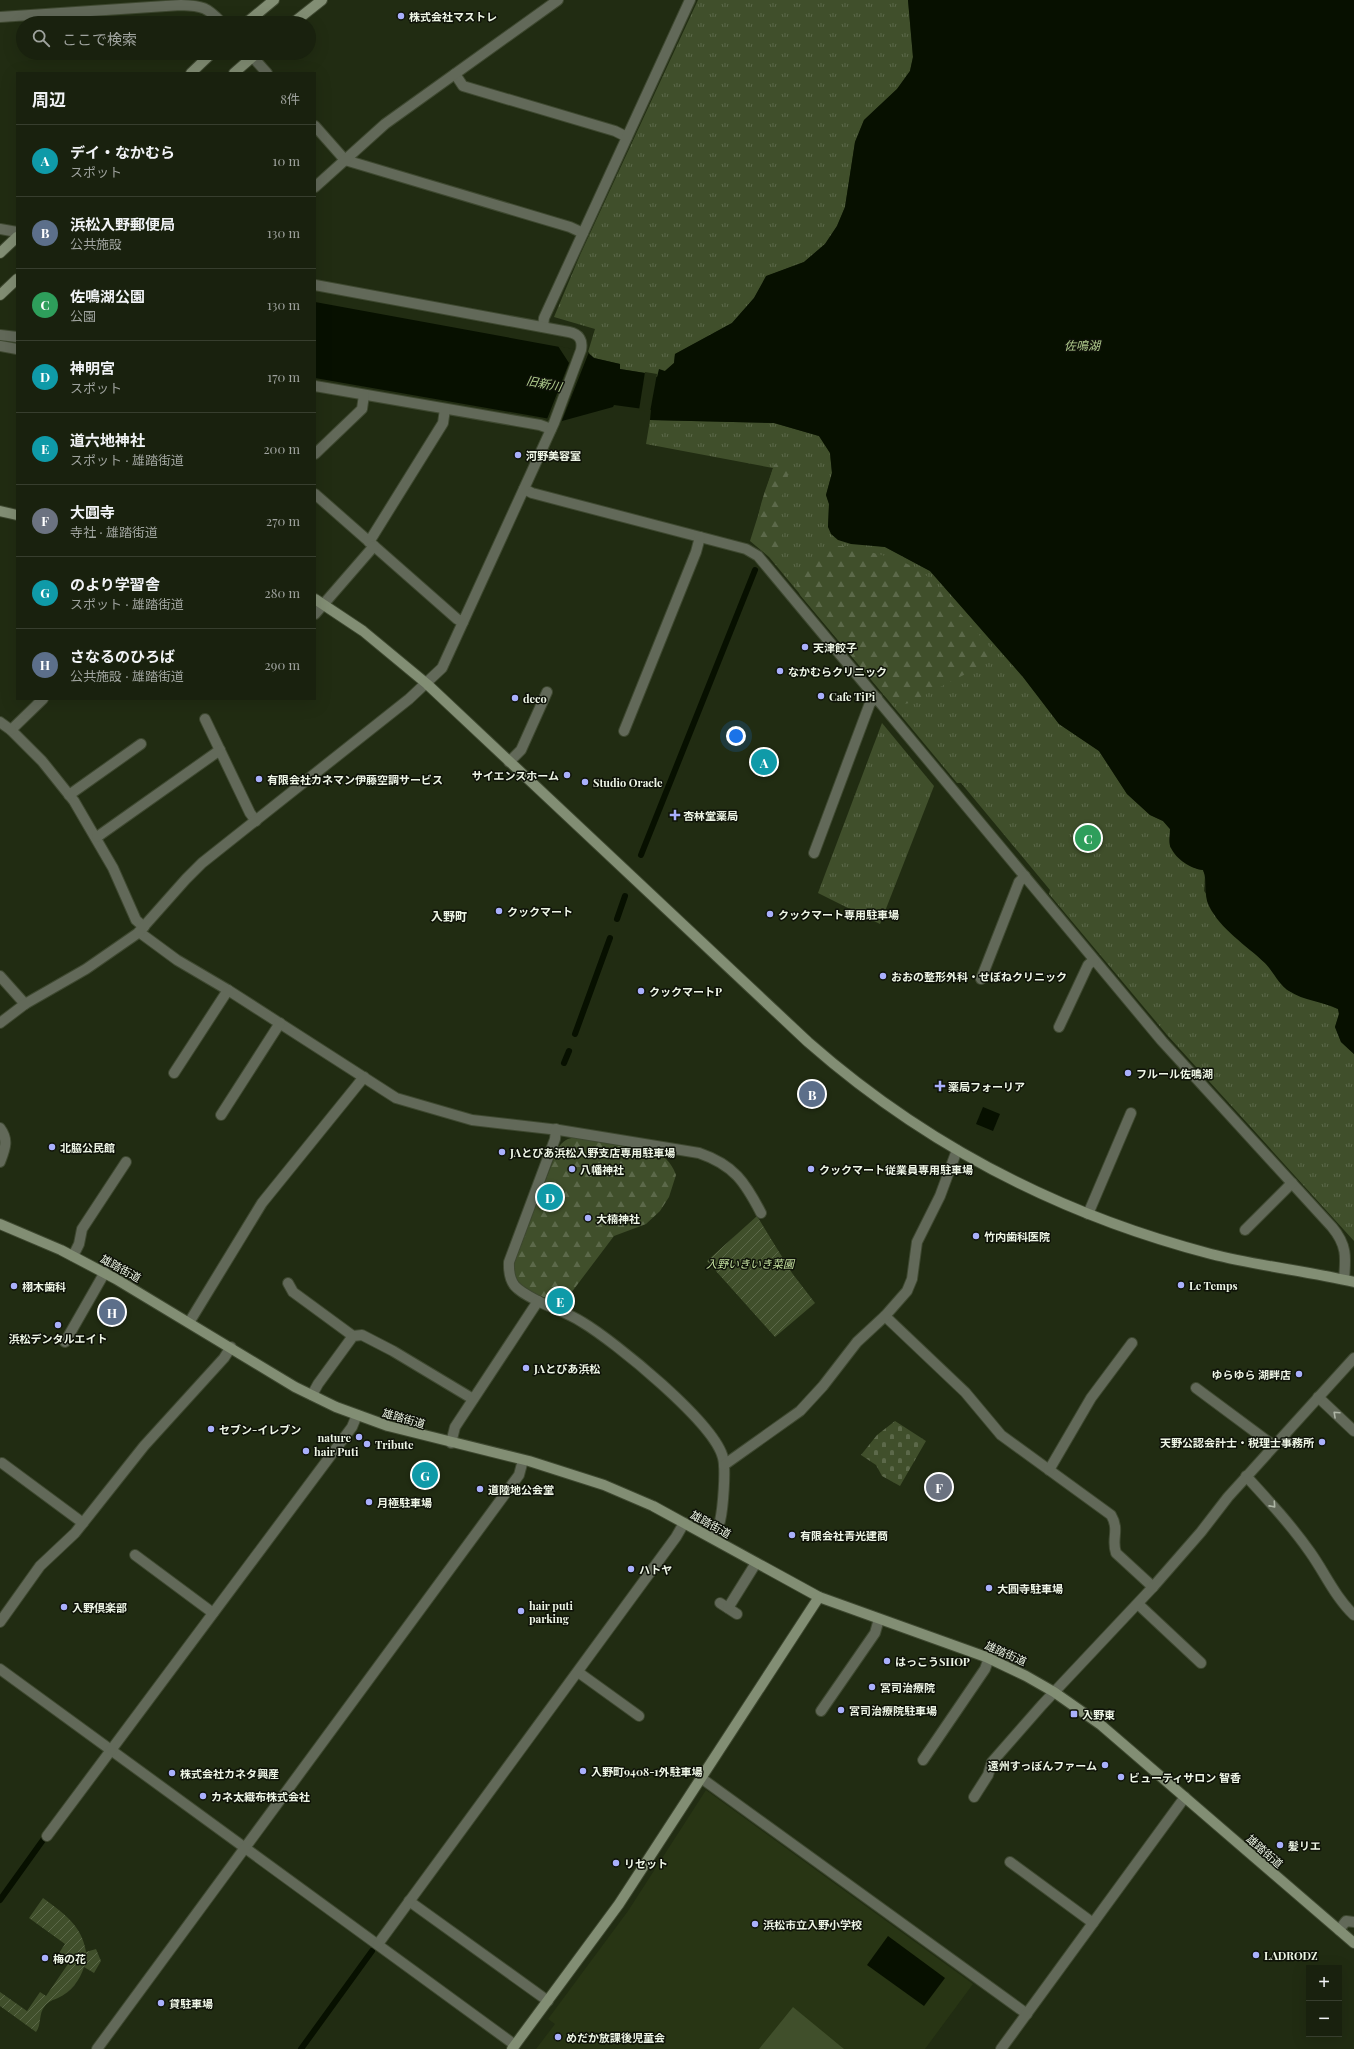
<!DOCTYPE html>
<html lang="ja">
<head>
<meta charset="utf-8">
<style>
  body { margin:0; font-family:"Playfair Display","Noto Sans JP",serif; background:#262e1c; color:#f1f3f6 }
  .controls { position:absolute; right:12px; bottom:12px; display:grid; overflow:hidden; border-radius:0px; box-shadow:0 4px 16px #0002 }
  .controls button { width:36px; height:36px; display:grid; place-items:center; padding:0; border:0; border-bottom:1px solid #373e2e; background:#19210e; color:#f1f3f6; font:20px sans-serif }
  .you { position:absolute; left:736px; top:736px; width:14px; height:14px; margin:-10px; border:3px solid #fff; border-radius:50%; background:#1a73e8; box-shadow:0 0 0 6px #1a73e833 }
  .badge { display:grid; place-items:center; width:26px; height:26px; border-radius:50%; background:#db2777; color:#fff; font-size:13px; font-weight:700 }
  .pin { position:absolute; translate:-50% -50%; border:2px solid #fff; box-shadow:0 1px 4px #0006 }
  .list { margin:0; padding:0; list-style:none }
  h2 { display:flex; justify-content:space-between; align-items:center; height:52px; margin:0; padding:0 16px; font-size:17px }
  h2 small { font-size:13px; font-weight:400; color:#9fa39e }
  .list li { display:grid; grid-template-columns:26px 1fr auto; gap:12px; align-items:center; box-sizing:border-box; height:72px; padding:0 16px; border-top:1px solid #373e2e }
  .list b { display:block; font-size:15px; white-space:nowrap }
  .list p { margin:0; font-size:13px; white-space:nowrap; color:#9fa39e }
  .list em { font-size:13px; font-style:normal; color:#9fa39e }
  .icon { flex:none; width:22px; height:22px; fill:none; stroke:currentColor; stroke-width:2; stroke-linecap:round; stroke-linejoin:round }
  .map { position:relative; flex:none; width:1354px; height:2049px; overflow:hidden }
  .search { position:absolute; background:#19210e; box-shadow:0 4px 16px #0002; left:16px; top:16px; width:300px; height:44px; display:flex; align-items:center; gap:10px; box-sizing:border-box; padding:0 14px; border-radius:22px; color:#9fa39e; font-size:15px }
  .panel { position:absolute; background:#19210e; box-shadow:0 4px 16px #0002; left:16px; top:72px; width:300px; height:628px; border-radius:0px }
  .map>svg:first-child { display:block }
  .built { fill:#283514 }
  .grass { fill:url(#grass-tufts) }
  .forest { fill:url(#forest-firs) }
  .cemetery { fill:url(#cemetery-stones) }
  .garden { fill:url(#garden-furrows) }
  .pitch { fill:#404f2b }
  .water { fill:#071000 }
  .pier { fill:#212c12 }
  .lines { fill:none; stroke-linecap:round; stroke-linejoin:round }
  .stream { stroke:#071000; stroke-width:6 }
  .street-casing { stroke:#3e4830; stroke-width:12 }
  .secondary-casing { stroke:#3e4830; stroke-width:12 }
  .street { stroke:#626959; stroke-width:10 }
  .secondary { stroke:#828e74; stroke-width:10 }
  .oneway { stroke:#aeb6a6 }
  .poi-dot { fill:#a9b0fc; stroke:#0e1208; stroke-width:1.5 }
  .labels { text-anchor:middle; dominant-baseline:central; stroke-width:3; stroke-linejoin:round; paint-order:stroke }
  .poi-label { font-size:11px; font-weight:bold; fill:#edf5e5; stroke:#0e1208; text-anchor:start }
  .park-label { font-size:11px; font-style:italic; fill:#c4e0a0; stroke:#0e1208 }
  .street-label { font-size:11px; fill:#edf5e5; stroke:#0e1208 }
  .water-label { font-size:12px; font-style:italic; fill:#b4d091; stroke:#0e1208 }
  .neighbourhood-label { font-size:12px; font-weight:bold; fill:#edf5e5; stroke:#0e1208 }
</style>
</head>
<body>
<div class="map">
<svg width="1354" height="2049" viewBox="0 0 1354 2049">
  <defs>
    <pattern id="grass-tufts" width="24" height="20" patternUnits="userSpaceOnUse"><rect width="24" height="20" fill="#404f2b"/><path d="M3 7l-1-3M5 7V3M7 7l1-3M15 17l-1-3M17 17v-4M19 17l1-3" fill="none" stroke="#5c694a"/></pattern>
    <pattern id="forest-firs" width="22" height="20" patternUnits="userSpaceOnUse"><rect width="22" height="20" fill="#404f2b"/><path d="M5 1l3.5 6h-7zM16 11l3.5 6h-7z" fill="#5c694a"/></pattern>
    <pattern id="cemetery-stones" width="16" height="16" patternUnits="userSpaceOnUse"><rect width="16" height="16" fill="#404f2b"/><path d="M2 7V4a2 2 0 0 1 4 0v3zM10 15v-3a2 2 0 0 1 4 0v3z" fill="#5c694a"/></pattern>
    <pattern id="garden-furrows" width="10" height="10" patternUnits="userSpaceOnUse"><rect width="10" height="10" fill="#404f2b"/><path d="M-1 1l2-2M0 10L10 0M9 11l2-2" fill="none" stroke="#5c694a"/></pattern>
  </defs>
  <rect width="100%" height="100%" fill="#212c12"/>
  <polygon class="built" points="706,1790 973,1984 925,2049 536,2049 555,2024 548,2019 628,1911"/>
  <g class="grass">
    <polygon points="698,0 908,0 913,57 910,71 897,89 864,120 855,142 845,207 837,226 825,244 804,262 767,276 754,298 732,323 675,354 674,363 658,377 644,374 645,373 620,369 620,364 594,358 588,352 595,329 554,317 580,255"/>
    <polygon points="650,420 774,423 819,436 830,453 832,473 826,495 829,504 828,527 872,545 885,547 930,571 1023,677 1059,724 1099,751 1127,794 1150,815 1163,821 1170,829 1170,847 1197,869 1203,870 1205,875 1204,891 1249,948 1266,964 1287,990 1338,1009 1339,1014 1335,1027 1341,1042 1354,1054 1354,1241 1168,1036 1049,894 1050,890 961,783 957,783 769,557 750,541 773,468 646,444"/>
    <polygon points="882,723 934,786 880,924 818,893"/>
  </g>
  <g class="forest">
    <path d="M780,460L786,463C793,474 781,493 780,505C779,518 790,552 770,555C741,542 768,486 774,465Z"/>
    <path d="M839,546H847C875,554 906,558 928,577L989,646L993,653L990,659L985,664L909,703C898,706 893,703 885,696L800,595C798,590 797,587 797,582C800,571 828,548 839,546Z"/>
    <path d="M577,1137L651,1149C663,1155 671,1161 676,1175L669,1197L660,1211L646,1224L614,1236L571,1293C559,1306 531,1295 519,1284C514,1278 514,1270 514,1263L558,1148C563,1141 567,1138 577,1137Z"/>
  </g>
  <polygon class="cemetery" points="895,1421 926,1441 900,1486 882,1476 876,1465 861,1455 877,1435"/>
  <g class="garden">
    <polygon points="757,1216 792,1273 815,1303 775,1337 707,1261"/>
    <path d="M43,1898C63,1913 82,1925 86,1952L96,1949L101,1961L94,1973L84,1967C80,1980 71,1992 58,1998C53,2000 49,2001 45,2006C38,2014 42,2024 36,2032L0,2006V1992L27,2011L40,1992L46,1996L68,1964L57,1956L65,1944L29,1918Z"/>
  </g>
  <polygon class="pitch" points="793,2007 844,2049 759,2049"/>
  <g class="water">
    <path d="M908,0H1354V1054L1341,1042L1335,1027L1339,1014L1338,1009C1322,1001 1304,1001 1289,991C1279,985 1273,971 1265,963C1246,945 1221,930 1209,906C1203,894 1208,881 1203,870C1191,869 1176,859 1171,848C1168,843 1170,835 1170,829L1163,821L1150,815L1127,794L1099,751L1059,724L1023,677L930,571L885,547L851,544L838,540L831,534L828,527L829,504L826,495L832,473L830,453L819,436L774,423L650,420L651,410L614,405L613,407L562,421L315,378V302L587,352L594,358L620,364V369L645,373V375L657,377L659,369L665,371L674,363L675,354L732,323L754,298L766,276L804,262L825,244L837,226L845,207L855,142L864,120L897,89L910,71L913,57Z"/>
    <polygon points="983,1107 1000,1114 993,1131 976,1124"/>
    <polygon points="888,1936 945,1978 924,2006 867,1965"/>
  </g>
  <g class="pier">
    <polygon points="0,243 17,246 17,313 4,325 0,324"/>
    <polygon points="558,346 589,352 561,423 547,419 569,363"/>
    <polygon points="645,372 657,374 650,412 639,410"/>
  </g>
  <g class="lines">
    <g class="stream">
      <polyline points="641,855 755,570"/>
      <polyline points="617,919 625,896"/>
      <polyline points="575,1034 610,938"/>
      <polyline points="564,1063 569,1051"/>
      <polyline points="0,1900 43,1840"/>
      <polyline points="301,2049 372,1951"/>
    </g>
    <defs>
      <g id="street">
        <path d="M0,17L181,5C203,6 207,7 222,23"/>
        <polyline points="249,53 267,73"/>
        <polyline points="455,74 463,86 615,131 627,137"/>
        <polyline points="315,126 345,160 570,227 583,233"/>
        <polyline points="315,187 385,124 558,0"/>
        <polyline points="0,229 17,232"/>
        <polyline points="543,327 544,318 690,0"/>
        <polyline points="0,335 17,337"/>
        <polyline points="0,346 17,349"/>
        <polyline points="315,386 540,425 551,429"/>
        <polyline points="315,454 362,409 364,395"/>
        <path d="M524,489L532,493L746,549L758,556L1162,1041L1332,1227C1347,1245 1346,1257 1344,1279"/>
        <polyline points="315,494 457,619 463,622"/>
        <polyline points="369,542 443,423 445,409"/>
        <polyline points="315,614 374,546"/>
        <polyline points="43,699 11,730 42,761 74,801 113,868 136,920 144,927"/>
        <polyline points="205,719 250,813 256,821"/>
        <polyline points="0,722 11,730"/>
        <polyline points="624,731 696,552 700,537"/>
        <polyline points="509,762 521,750 547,692"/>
        <polyline points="69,795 141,744"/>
        <polyline points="97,837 220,750"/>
        <polyline points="814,853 870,703 877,698"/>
        <path d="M139,932L177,960L228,990L396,1098L472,1120L559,1130L699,1153C734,1165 745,1182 761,1213"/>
        <polyline points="0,976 25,1004"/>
        <polyline points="981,979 1019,882 1025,876"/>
        <path d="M0,1023L25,1004L86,969L138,933L186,879L202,863L409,699L442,668L554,423L581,350C583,340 579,334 569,332L315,285"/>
        <polyline points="1059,1027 1088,965 1094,960"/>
        <polyline points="174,1073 228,990"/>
        <polyline points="221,1115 280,1023"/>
        <path d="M0,1128C9,1140 5,1149 0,1162"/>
        <polyline points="1088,1214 1131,1113"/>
        <polyline points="1245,1230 1292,1183"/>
        <polyline points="73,1256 79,1244 82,1229 126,1162"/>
        <polyline points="288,1283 293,1292 353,1336"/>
        <path d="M538,1301C517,1290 508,1286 509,1262L555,1139L556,1129"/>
        <path d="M885,1316L965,1392L1001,1435L1111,1515C1120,1530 1111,1539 1116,1553L1153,1587"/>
        <polyline points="190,1321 262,1203 364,1077"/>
        <polyline points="65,1342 105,1272"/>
        <polyline points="1196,1388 1274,1446"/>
        <polyline points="312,1395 318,1384 353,1336 362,1335 393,1351 473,1399"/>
        <polyline points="1318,1397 1354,1431"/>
        <path d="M451,1443L455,1427L538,1301C552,1308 568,1313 582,1322C614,1341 715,1423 723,1458C726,1470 723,1508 720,1521C718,1527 714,1532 711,1537"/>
        <polyline points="2,1463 83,1523"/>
        <polyline points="724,1465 800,1411 823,1386 857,1342 885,1316 907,1291 912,1279 917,1242 940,1196 957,1150"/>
        <polyline points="1049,1470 1091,1398 1132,1343"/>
        <path d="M1246,1476C1269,1501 1291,1525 1310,1552C1325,1573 1335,1597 1354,1615"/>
        <polyline points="135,1555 213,1613"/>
        <polyline points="720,1603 737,1614"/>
        <polyline points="1138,1604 1201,1663"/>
        <polyline points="728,1608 756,1563"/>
        <polyline points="0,1622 40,1566 75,1533 144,1446 224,1358 231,1347"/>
        <polyline points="0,1669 515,2045"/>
        <polyline points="578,1672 639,1716"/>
        <polyline points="821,1711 875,1633 879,1619"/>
        <polyline points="923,1760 985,1669 989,1658"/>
        <polyline points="701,1778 1027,2014"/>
        <polyline points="974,1797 988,1775 992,1762 1042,1705 1153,1587 1201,1532 1228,1497 1354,1358"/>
        <polyline points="47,1836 352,1427 357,1415"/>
        <polyline points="1010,1862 1093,1923"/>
        <polyline points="409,1901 548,2001"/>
        <polyline points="1339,1930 1346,1921 1354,1922"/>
        <polyline points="378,1944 676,1537 684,1523"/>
        <polyline points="97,2049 519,1475 523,1460"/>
        <polyline points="1001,2049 1185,1797"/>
      </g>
      <g id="secondary">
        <polyline points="246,23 274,0"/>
        <polyline points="293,23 322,0"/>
        <polyline points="191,73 212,53"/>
        <polyline points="234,73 257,53"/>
        <polyline points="0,253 17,237"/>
        <polyline points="0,295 17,279"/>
        <polyline points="0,511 17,515"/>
        <path d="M315,599L363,631L427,684L808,1042C924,1144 1061,1215 1211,1254C1258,1266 1307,1271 1354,1282"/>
        <polyline points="0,1224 61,1250 116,1279 295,1387 336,1407 388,1426 529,1461 604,1485 653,1506 819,1597 986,1657 1026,1676 1054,1692 1101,1725 1354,1943"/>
        <polyline points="512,2049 619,1904 819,1597"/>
      </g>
    </defs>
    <use href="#street" class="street-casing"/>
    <use href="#secondary" class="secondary-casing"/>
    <use href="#street" class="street"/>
    <use href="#secondary" class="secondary"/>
  </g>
  <defs><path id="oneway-chevron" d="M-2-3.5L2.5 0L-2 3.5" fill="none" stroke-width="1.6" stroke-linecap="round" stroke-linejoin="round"/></defs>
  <g class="oneway">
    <use href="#oneway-chevron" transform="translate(1336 1414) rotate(-137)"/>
    <use href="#oneway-chevron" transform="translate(1273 1505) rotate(48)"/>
  </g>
  <g class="poi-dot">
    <circle cx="401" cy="16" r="4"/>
    <circle cx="518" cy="455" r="4"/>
    <circle cx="805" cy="647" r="4"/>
    <circle cx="780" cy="671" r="4"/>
    <circle cx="821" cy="696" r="4"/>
    <circle cx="515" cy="698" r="4"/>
    <circle cx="567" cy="775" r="4"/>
    <circle cx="259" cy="779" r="4"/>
    <circle cx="585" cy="782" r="4"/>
    <path d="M673 809h4v4h4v4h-4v4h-4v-4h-4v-4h4z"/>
    <circle cx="499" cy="911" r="4"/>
    <circle cx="770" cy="914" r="4"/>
    <circle cx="883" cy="976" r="4"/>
    <circle cx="641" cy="991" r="4"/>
    <circle cx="1128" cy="1073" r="4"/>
    <path d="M938 1080h4v4h4v4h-4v4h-4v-4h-4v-4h4z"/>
    <circle cx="52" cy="1147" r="4"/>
    <circle cx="502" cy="1152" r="4"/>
    <circle cx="572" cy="1169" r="4"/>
    <circle cx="811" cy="1169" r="4"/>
    <circle cx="588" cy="1218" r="4"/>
    <circle cx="976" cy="1236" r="4"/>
    <circle cx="1181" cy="1285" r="4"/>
    <circle cx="14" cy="1286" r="4"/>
    <circle cx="58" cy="1325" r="4"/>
    <circle cx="526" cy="1368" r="4"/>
    <circle cx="1299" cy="1374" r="4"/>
    <circle cx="211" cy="1429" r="4"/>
    <circle cx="359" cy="1437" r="4"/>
    <circle cx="1322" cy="1442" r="4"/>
    <circle cx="367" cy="1444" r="4"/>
    <circle cx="306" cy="1451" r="4"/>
    <circle cx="480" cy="1489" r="4"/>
    <circle cx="369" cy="1502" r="4"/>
    <circle cx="792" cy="1535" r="4"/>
    <circle cx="631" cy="1569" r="4"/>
    <circle cx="989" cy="1588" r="4"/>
    <circle cx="64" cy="1607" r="4"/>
    <circle cx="521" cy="1611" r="4"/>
    <circle cx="887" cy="1661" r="4"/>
    <circle cx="872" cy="1687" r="4"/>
    <circle cx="841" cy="1710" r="4"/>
    <rect x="1070" y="1710" width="8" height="8" rx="2"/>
    <circle cx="1105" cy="1765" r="4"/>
    <circle cx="583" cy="1771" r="4"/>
    <circle cx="172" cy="1773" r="4"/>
    <circle cx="1121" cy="1777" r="4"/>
    <circle cx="203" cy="1796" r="4"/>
    <circle cx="1280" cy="1845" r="4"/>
    <circle cx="616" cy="1863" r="4"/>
    <circle cx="755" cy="1924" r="4"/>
    <circle cx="1256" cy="1955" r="4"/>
    <circle cx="45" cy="1958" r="4"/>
    <circle cx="161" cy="2003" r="4"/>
    <circle cx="558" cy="2037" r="4"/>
  </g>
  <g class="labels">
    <g class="poi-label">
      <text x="409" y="16">株式会社マストレ</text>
      <text x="526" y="455">河野美容室</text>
      <text x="813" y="647">天津餃子</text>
      <text x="788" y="671">なかむらクリニック</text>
      <text x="829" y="696">Cafe TiPi</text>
      <text x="523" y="698">deco</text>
      <text x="559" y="775" text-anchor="end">サイエンスホーム</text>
      <text x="267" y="779">有限会社カネマン伊藤空調サービス</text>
      <text x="593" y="782">Studio Oracle</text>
      <text x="683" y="815">杏林堂薬局</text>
      <text x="507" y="911">クックマート</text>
      <text x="778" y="914">クックマート専用駐車場</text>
      <text x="891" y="976">おおの整形外科・せぼねクリニック</text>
      <text x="649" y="991">クックマートP</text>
      <text x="1136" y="1073">フルール佐鳴湖</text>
      <text x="948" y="1086">薬局フォーリア</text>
      <text x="60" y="1147">北脇公民館</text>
      <text x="510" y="1152">JAとぴあ浜松入野支店専用駐車場</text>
      <text x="580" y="1169">八幡神社</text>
      <text x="819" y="1169">クックマート従業員専用駐車場</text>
      <text x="596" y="1218">大楠神社</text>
      <text x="984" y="1236">竹内歯科医院</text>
      <text x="1189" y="1285">Le Temps</text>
      <text x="22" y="1286">栩木歯科</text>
      <text x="58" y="1338" text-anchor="middle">浜松デンタルエイト</text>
      <text x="534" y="1368">JAとぴあ浜松</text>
      <text x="1291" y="1374" text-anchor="end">ゆらゆら 湖畔店</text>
      <text x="219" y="1429">セブン-イレブン</text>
      <text x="351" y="1437" text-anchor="end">nature</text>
      <text x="1314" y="1442" text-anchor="end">天野公認会計士・税理士事務所</text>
      <text x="375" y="1444">Tribute</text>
      <text x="314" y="1451">hair Puti</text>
      <text x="488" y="1489">道陸地公会堂</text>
      <text x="377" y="1502">月極駐車場</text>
      <text x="800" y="1535">有限会社青光建商</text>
      <text x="639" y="1569">ハトヤ</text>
      <text x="997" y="1588">大圓寺駐車場</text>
      <text x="529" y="1605">hair puti<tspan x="529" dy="13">parking</tspan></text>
      <text x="72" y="1607">入野倶楽部</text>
      <text x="895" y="1661">はっこうSHOP</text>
      <text x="880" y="1687">宮司治療院</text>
      <text x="849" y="1710">宮司治療院駐車場</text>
      <text x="1082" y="1714">入野東</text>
      <text x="1097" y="1765" text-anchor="end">遠州すっぽんファーム</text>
      <text x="591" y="1771">入野町9408-1外駐車場</text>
      <text x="180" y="1773">株式会社カネタ興産</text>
      <text x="1129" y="1777">ビューティサロン 智香</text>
      <text x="211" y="1796">カネ太織布株式会社</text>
      <text x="1288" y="1845">髪リエ</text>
      <text x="624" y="1863">リセット</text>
      <text x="763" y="1924">浜松市立入野小学校</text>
      <text x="1264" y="1955">LADRODZ</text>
      <text x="53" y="1958">梅の花</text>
      <text x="169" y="2003">貸駐車場</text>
      <text x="566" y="2037">めだか放課後児童会</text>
    </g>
    <g class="park-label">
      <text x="750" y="1263">入野いきいき菜園</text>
    </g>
    <g class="street-label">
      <text transform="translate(121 1268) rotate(29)">雄踏街道</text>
      <text transform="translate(404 1418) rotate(16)">雄踏街道</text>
      <text transform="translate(711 1524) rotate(29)">雄踏街道</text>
      <text transform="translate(1006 1653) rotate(24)">雄踏街道</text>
      <text transform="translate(1265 1851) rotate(41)">雄踏街道</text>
    </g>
    <g class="water-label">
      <text x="1082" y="345">佐鳴湖</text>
      <text transform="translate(544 383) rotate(11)">旧新川</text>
    </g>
    <g class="neighbourhood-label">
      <text x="449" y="916">入野町</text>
    </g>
  </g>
</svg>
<div class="controls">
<button>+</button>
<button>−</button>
</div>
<div class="you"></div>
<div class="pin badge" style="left:764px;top:762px;background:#0f9aa8">A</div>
<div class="pin badge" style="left:812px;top:1094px;background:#5c6f8a">B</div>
<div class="pin badge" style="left:1088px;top:838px;background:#2e9e5b">C</div>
<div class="pin badge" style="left:550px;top:1197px;background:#0f9aa8">D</div>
<div class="pin badge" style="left:560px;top:1301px;background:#0f9aa8">E</div>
<div class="pin badge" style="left:939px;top:1487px;background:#6b7280">F</div>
<div class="pin badge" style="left:425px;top:1475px;background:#0f9aa8">G</div>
<div class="pin badge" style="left:112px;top:1312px;background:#5c6f8a">H</div>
<div class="search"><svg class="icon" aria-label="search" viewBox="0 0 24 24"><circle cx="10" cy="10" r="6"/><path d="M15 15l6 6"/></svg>ここで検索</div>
<section class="panel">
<h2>周辺<small>8件</small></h2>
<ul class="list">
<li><span class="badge" style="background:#0f9aa8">A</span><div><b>デイ・なかむら</b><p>スポット</p></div><em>10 m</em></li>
<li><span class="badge" style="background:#5c6f8a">B</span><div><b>浜松入野郵便局</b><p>公共施設</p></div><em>130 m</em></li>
<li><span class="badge" style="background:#2e9e5b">C</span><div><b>佐鳴湖公園</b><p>公園</p></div><em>130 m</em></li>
<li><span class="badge" style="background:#0f9aa8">D</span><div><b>神明宮</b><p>スポット</p></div><em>170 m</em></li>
<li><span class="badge" style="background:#0f9aa8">E</span><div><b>道六地神社</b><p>スポット · 雄踏街道</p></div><em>200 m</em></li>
<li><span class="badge" style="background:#6b7280">F</span><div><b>大圓寺</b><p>寺社 · 雄踏街道</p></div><em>270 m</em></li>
<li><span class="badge" style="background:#0f9aa8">G</span><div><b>のより学習舎</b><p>スポット · 雄踏街道</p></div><em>280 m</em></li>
<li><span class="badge" style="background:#5c6f8a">H</span><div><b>さなるのひろば</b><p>公共施設 · 雄踏街道</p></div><em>290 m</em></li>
</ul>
</section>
</div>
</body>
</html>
